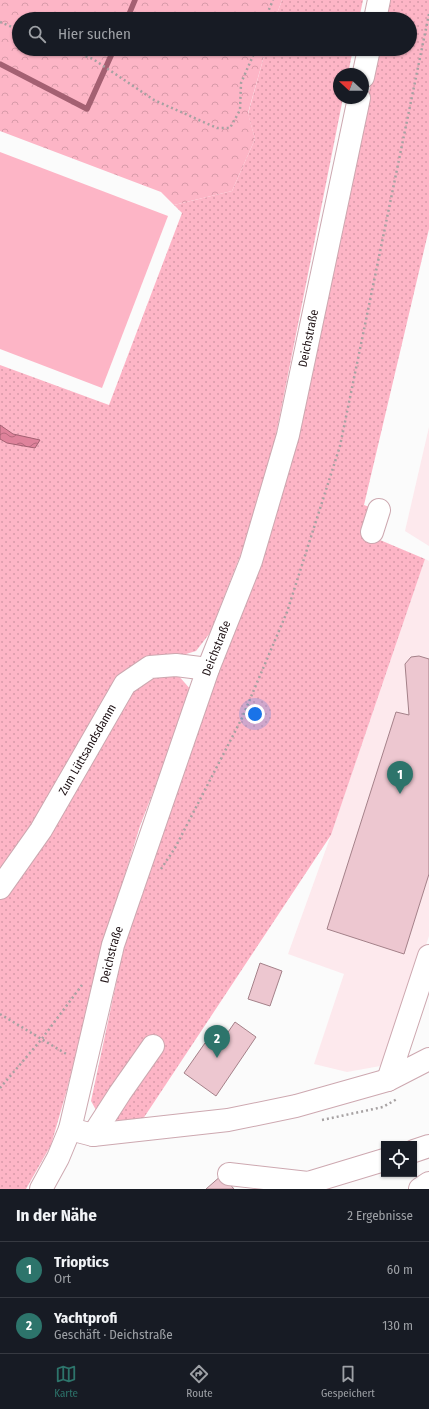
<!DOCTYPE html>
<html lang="de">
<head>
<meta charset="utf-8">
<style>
  body { margin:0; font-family:"Fira Sans Condensed",sans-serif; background:#20242c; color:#f1f3f6 }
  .controls { position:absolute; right:12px; bottom:12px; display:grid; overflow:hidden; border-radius:0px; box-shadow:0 1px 3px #0004 }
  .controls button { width:36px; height:36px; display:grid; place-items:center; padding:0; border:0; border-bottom:1px solid #363941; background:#171b24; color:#f1f3f6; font:20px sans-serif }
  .compass { position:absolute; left:333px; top:68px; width:36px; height:36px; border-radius:50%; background:#171b24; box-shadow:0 1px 3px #0004; rotate:291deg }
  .you { position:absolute; left:255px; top:714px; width:14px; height:14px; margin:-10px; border:3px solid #fff; border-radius:50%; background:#1a73e8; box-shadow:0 0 0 6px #1a73e833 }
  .badge { display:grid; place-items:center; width:26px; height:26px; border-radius:50%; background:#2d746b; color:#fff; font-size:13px; font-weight:700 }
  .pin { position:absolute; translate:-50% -33px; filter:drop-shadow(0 1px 2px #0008) }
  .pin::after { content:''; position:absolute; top:21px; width:14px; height:12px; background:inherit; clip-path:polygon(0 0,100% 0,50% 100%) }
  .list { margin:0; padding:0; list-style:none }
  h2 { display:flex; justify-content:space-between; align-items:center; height:52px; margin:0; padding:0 16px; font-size:17px }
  h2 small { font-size:13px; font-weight:400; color:#9ea1a6 }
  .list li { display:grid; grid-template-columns:26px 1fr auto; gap:12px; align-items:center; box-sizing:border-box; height:56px; padding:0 16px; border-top:1px solid #363941 }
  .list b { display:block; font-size:15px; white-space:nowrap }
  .list p { margin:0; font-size:13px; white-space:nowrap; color:#9ea1a6 }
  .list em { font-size:13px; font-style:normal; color:#9ea1a6 }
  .icon { flex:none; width:22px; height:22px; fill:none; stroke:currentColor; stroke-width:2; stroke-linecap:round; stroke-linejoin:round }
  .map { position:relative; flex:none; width:429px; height:1189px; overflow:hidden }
  .search { position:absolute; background:#171b24; box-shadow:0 1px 3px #0004; left:12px; right:12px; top:12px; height:44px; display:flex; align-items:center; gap:10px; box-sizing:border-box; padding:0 14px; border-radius:22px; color:#9ea1a6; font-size:15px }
  .sheet { height:164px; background:#171b24 }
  nav { display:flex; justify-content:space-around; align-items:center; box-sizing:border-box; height:56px; border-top:1px solid #363941; background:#171b24; font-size:11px; color:#9ea1a6 }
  nav a { display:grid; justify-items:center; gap:2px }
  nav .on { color:#2d746b }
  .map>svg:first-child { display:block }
  .built { fill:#fde9ed }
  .grass { fill:url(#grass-dots) }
  .forest { fill:url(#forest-crowns) }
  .pitch { fill:#fdb5c6 }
  .water { fill:url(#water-waves); stroke:#a46072 }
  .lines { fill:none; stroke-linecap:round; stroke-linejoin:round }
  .stream { stroke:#a46072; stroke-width:5.5 }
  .building { fill:#edc7d0; stroke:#a48189 }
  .minor-casing { stroke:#cda8b0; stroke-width:24 }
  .path { stroke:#a6a1a2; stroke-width:2.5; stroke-dasharray:2 3; stroke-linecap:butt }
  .minor { stroke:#fff; stroke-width:22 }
  .labels { text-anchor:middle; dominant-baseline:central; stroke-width:4; stroke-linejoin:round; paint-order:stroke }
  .street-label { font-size:12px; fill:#1c0f12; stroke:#fff }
</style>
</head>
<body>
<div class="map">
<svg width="429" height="1189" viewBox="0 0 429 1189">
  <defs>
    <pattern id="grass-dots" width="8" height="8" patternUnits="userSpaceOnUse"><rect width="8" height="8" fill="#fdb5c6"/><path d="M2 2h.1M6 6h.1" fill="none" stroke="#d89aa9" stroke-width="1.8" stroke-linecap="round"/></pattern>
    <pattern id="forest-crowns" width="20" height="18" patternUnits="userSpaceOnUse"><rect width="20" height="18" fill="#fdb5c6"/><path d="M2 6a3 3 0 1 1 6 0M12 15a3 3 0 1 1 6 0" fill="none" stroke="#d89aa9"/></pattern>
    <pattern id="water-waves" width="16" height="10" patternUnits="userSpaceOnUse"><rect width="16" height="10" fill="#df829b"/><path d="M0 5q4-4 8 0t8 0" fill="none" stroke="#b4697d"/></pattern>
  </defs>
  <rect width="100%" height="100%" fill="#fbfbfb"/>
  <g class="built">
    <polygon points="429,427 429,546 405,531"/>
    <polygon points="425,559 429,561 429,936 386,1065 347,1072 314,1064 344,974 288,954 331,835"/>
  </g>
  <g class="grass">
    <polygon points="282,0 363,0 359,19 275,19"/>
    <polygon points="387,0 429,0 429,229 364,505 375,509 380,540 425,559 331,835 139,1125 119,1122 97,1112 91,1101 129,923 149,856 221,667 327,299 378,49 410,49 410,19 384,19"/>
    <polygon points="266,49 353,49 348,74 339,74 339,98 343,98 275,440 242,551 210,633 196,651 173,658 152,662 0,884 0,365 109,405 182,213 174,205 232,191 255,139 248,114"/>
    <polygon points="154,672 177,674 192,691 140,826 108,930 66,1093 51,1145 26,1189 0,1189 0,896 125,691"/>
  </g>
  <polygon class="forest" points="0,0 282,0 275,19 19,19 19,49 266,49 248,113 255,139 232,191 174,205 161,192 0,131"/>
  <polygon class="pitch" points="0,152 168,216 102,388 0,349"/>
  <polygon class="water" points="0,425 13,434 40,440 35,448 7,443 0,439"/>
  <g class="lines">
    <g class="stream">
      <polyline points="127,19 135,0"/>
      <polyline points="0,64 87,109 114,49"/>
    </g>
  </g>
  <g class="building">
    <polygon points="419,656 429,659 429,874 404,954 327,929 396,712 409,715 405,664 411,657"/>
    <polygon points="260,963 282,971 270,1006 248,999"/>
    <polygon points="235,1022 256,1037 216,1096 184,1073 205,1043 215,1051"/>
    <polygon points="222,1175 234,1189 206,1189"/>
  </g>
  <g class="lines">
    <defs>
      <g id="minor">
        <polyline points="375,19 379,0"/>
        <polyline points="363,77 369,49"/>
        <polyline points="372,532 379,510"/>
        <path id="s1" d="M0,888L41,830L125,684L150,667L176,665L208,669"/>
        <polyline points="429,956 388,1080 429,1059"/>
        <polyline points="70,1129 93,1135 228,1120 296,1106 388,1080"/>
        <polyline points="93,1135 120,1093 153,1046"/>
        <polyline points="414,1151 429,1146"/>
        <polyline points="229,1174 308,1183 384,1160"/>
        <path id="s2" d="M41,1189L58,1158L70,1129L113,945L208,669L251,561L288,435L359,98"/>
        <polyline points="420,1189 429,1183"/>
      </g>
    </defs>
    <use href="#minor" class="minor-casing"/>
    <g class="path">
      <polyline points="265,19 273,0"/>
      <polyline points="0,22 19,30"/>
      <polyline points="67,49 93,59 154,100 217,128 230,128 240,110 241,83 256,49"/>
      <polyline points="161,869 175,848 242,718 287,612 340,446 429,14"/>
      <polyline points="0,1014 68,1055"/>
      <polyline points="0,1088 41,1040 82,985"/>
      <polyline points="322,1120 383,1107 397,1099"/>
    </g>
    <use href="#minor" class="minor"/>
  </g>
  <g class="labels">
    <g class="street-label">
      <text stroke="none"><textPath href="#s2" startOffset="894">Deichstraße</textPath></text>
      <text stroke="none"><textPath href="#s2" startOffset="570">Deichstraße</textPath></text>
      <text stroke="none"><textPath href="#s1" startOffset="164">Zum Lüttsandsdamm</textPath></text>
      <text stroke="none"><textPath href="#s2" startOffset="246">Deichstraße</textPath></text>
    </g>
  </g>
</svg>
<div class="controls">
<button><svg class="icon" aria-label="locate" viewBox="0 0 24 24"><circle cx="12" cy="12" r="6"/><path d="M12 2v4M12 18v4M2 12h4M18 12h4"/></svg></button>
</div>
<svg class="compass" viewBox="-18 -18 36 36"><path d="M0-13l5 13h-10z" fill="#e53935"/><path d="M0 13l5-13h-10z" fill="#9ea1a6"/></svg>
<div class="you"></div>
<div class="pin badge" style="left:400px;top:794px">1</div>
<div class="pin badge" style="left:217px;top:1058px">2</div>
<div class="search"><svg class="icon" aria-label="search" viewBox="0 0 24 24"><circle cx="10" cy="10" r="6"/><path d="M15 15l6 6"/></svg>Hier suchen</div>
</div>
<section class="sheet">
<h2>In der Nähe<small>2 Ergebnisse</small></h2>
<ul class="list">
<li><span class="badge">1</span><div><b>Trioptics</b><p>Ort</p></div><em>60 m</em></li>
<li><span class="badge">2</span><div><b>Yachtprofi</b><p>Geschäft · Deichstraße</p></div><em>130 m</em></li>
</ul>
</section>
<nav>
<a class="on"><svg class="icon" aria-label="map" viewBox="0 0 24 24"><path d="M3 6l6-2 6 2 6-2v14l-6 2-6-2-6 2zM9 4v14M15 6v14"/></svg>Karte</a>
<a><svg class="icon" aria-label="directions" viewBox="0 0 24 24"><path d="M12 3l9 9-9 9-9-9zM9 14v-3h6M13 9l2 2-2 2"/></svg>Route</a>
<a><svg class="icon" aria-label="saved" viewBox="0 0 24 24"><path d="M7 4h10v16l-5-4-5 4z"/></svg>Gespeichert</a>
</nav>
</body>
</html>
